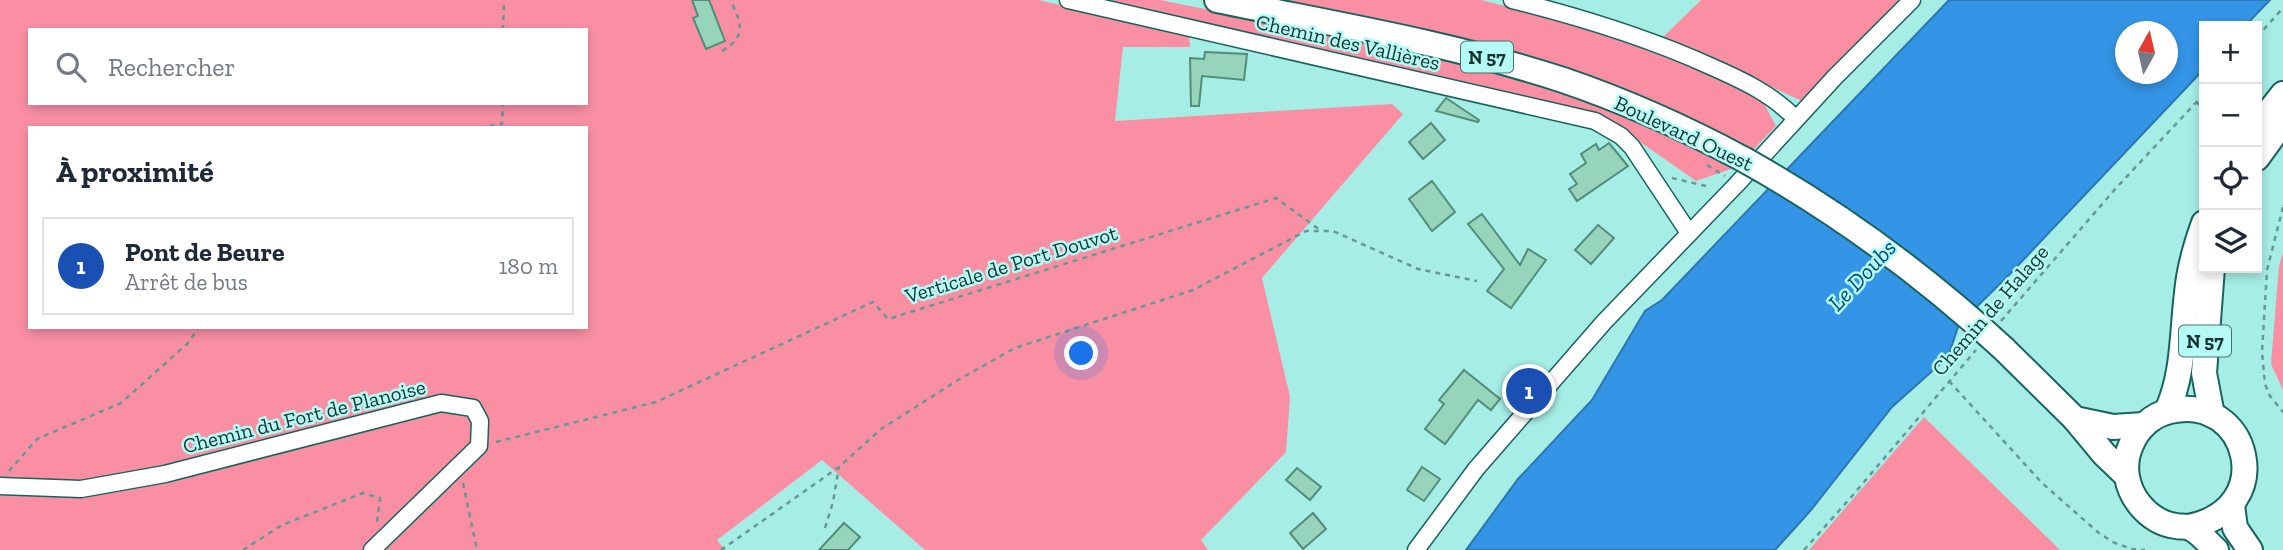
<!DOCTYPE html>
<html lang="fr">
<head>
<meta charset="utf-8">
<style>
  body { margin:0; font-family:"Zilla Slab",serif; background:#f2f2f3; color:#1f2937 }
  .controls { position:absolute; right:21px; top:21px; display:grid; overflow:hidden; border-radius:0px; box-shadow:0 4px 10px #0003 }
  .controls button { width:63px; height:63px; display:grid; place-items:center; padding:0; border:0; border-bottom:2px solid #e0e1e3; background:#fff; color:#1f2937; font:35px sans-serif }
  .compass { position:absolute; left:2115px; top:21px; width:63px; height:63px; border-radius:50%; background:#fff; box-shadow:0 4px 10px #0003; rotate:8deg }
  .you { position:absolute; left:1082px; top:354px; width:24px; height:24px; margin:-18px; border:5px solid #fff; border-radius:50%; background:#1a73e8; box-shadow:0 0 0 10px #1a73e833 }
  .badge { display:grid; place-items:center; width:46px; height:46px; border-radius:50%; background:#7c3aed; color:#fff; font-size:23px; font-weight:700 }
  .pin { position:absolute; translate:-50% -50%; border:4px solid #fff; box-shadow:0 2px 7px #0006 }
  .list { margin:0; padding:0; list-style:none }
  h2 { display:flex; justify-content:space-between; align-items:center; height:91px; margin:0; padding:0 28px; font-size:30px }
  h2 small { font-size:23px; font-weight:400; color:#747a83 }
  .list li { display:grid; grid-template-columns:46px 1fr auto; gap:21px; align-items:center; box-sizing:border-box; height:98px; margin:0 14px 14px; padding:0 14px; border:2px solid #e0e1e3; border-radius:0px }
  .list b { display:block; font-size:26px; white-space:nowrap }
  .list p { margin:0; font-size:23px; white-space:nowrap; color:#747a83 }
  .list em { font-size:23px; font-style:normal; color:#747a83 }
  .icon { flex:none; width:38px; height:38px; fill:none; stroke:currentColor; stroke-width:2; stroke-linecap:round; stroke-linejoin:round }
  .map { position:relative; flex:none; width:2283px; height:550px; overflow:hidden }
  .search { position:absolute; background:#fff; box-shadow:0 4px 10px #0003; left:28px; top:28px; width:560px; height:77px; display:flex; align-items:center; gap:18px; box-sizing:border-box; padding:0 24px; border-radius:0px; color:#747a83; font-size:26px }
  .panel { position:absolute; background:#fff; box-shadow:0 4px 10px #0003; left:28px; top:126px; width:560px; height:203px; border-radius:0px }
  .map>svg:first-child { display:block }
  .green { fill:#fa8fa3; fill-rule:evenodd }
  .water { fill:#3494e5; stroke:#2b77af; stroke-width:2; fill-rule:evenodd }
  .building { fill:#97d4bc; stroke:#518d77; stroke-width:2 }
  .lines { fill:none; stroke-linecap:round; stroke-linejoin:round }
  .minor-casing { stroke:#17635e; stroke-width:19 }
  .primary-casing { stroke:#17635e; stroke-width:28 }
  .trunk-casing { stroke:#17635e; stroke-width:28 }
  .path { stroke:#659994; stroke-width:2.5; stroke-dasharray:5 5; stroke-linecap:butt }
  .minor { stroke:#fff; stroke-width:16 }
  .primary { stroke:#fff; stroke-width:24 }
  .trunk { stroke:#fff; stroke-width:24 }
  .primary-bridge-casing { stroke:#17635e; stroke-width:28; stroke-linecap:butt }
  .primary-bridge { stroke:#fff; stroke-width:24 }
  .labels { text-anchor:middle; dominant-baseline:central; stroke-width:5; stroke-linejoin:round; paint-order:stroke }
  .shield { fill:#b3fbf4; stroke:#46706c; stroke-width:2 }
  .shield-label { font-size:19px; font-weight:bold; fill:#173432 }
  .street-label { font-size:21px; fill:#173432; stroke:#b3fbf4 }
  .water-label { font-size:23px; font-style:italic; fill:#00497d; stroke:#b3fbf4 }
</style>
</head>
<body>
<div class="map">
<svg width="2283" height="550" viewBox="0 0 2283 550">
  <rect width="100%" height="100%" fill="#a6ede6"/>
  <g class="green">
    <path d="M0,0H1038L1189,34L1190,47H1123L1115,121L1392,104L1403,114L1262,278L1290,397L1286,452L1201,540L1208,550H925L822,460L717,540L725,550H0ZM30,30H586V103H30ZM30,128H586V327H30Z"/>
    <polygon points="1101,0 1160,0 1429,54 1518,77 1636,118 1737,167 1696,181 1606,118"/>
    <polygon points="1276,0 1481,0 1601,30 1718,75 1761,98 1776,126 1750,153"/>
    <polygon points="1701,0 1899,0 1802,101 1663,37"/>
    <polygon points="2283,253 2283,390 2271,364 2279,266"/>
    <polygon points="1924,417 2060,550 1809,550"/>
  </g>
  <path class="water" d="M1949,0H2270L2245,26H2204V69L2007,277L1959,324L1948,357L1892,407L1811,510L1775,550H1466L1518,479L1592,400L1645,311L1662,300ZM2126,32H2168V74H2126Z"/>
  <g class="building">
    <polygon points="692,0 709,0 725,41 706,49 693,18 698,16"/>
    <polygon points="1205,52 1247,54 1244,80 1202,76 1199,106 1191,106 1190,58 1204,59"/>
    <polygon points="1446,98 1479,120 1478,122 1436,111"/>
    <polygon points="1431,123 1445,140 1423,159 1409,142"/>
    <polygon points="1609,143 1628,166 1577,201 1569,189 1577,184 1570,174 1586,163 1581,154 1596,144 1599,150"/>
    <polygon points="1432,181 1455,212 1432,231 1409,199"/>
    <polygon points="1482,214 1520,265 1528,249 1546,260 1511,308 1487,291 1504,269 1468,224"/>
    <polygon points="1598,225 1614,238 1591,264 1575,250"/>
    <polygon points="1464,370 1500,399 1491,410 1478,400 1445,444 1425,429 1444,404 1439,400"/>
    <polygon points="1422,467 1440,479 1424,501 1407,490"/>
    <polygon points="1297,468 1321,487 1310,500 1286,480"/>
    <polygon points="1313,513 1326,529 1303,549 1290,533"/>
    <polygon points="844,523 860,537 848,550 819,550"/>
  </g>
  <g class="lines">
    <defs>
      <g id="minor">
        <polyline points="1068,0 1595,121 1621,136 1632,147 1689,233"/>
        <path d="M1512,0C1580,17 1646,37 1710,66C1742,80 1772,94 1796,119"/>
        <polyline points="0,486 81,489 165,474 441,403 473,408 480,421 479,446 372,550"/>
        <polyline points="1416,550 1476,469 1604,322 1737,184 1835,77 1912,0"/>
      </g>
      <g id="primary">
        <path d="M1217,0C1333,24 1450,43 1563,80C1625,101 1685,128 1743,159"/>
        <polyline points="2004,349 2075,419 2104,454 2126,475"/>
        <polyline points="2075,419 2113,427 2144,425"/>
        <polyline points="2232,505 2235,528 2250,550"/>
        <path d="M2188,527C2280,510 2249,392 2170,411C2152,415 2138,428 2131,445C2122,465 2126,488 2140,505C2149,516 2162,524 2176,526C2180,527 2183,526 2187,527C2197,529 2208,543 2216,550"/>
      </g>
      <g id="trunk">
        <polyline points="2257,127 2283,94"/>
        <polyline points="2257,158 2283,122"/>
        <path d="M2167,411C2184,374 2182,333 2187,293C2189,270 2196,245 2204,223"/>
        <polyline points="2212,415 2204,373 2212,268"/>
      </g>
    </defs>
    <use href="#minor" class="minor-casing"/>
    <use href="#primary" class="primary-casing"/>
    <use href="#trunk" class="trunk-casing"/>
    <g class="path">
      <polyline points="503,30 504,0"/>
      <polyline points="2257,37 2283,8"/>
      <path d="M722,51C747,36 742,23 730,0"/>
      <polyline points="2196,102 2204,108"/>
      <polyline points="480,128 502,124 503,103"/>
      <polyline points="1707,165 1725,176"/>
      <polyline points="1672,178 1710,187"/>
      <polyline points="2283,207 2267,270 2262,352 2265,384 2270,396 2283,412"/>
      <polyline points="2001,321 2117,187 2204,94"/>
      <polyline points="1949,381 2042,483 2100,534 2115,543 2132,549 2145,550"/>
      <polyline points="496,442 656,402 873,302 888,319 1276,198 1320,230"/>
      <polyline points="9,471 37,439 121,403 188,343 199,327"/>
      <polyline points="463,483 477,550"/>
      <polyline points="825,528 833,502 839,467"/>
      <polyline points="243,550 282,525 363,493 380,498 377,522"/>
      <polyline points="721,550 839,467 881,429 958,380 1015,348 1193,290 1306,231 1333,231 1418,269 1477,281"/>
      <polyline points="1804,550 1853,495 1976,350"/>
    </g>
    <use href="#minor" class="minor"/>
    <use href="#primary" class="primary"/>
    <use href="#trunk" class="trunk"/>
    <defs>
      <path id="primary-bridge" d="M1743,159C1838,212 1924,275 2004,349"/>
    </defs>
    <use href="#primary-bridge" class="primary-bridge-casing"/>
    <use href="#primary-bridge" class="primary-bridge"/>
  </g>
  <g class="labels">
    <g class="shield">
      <rect x="1461" y="41.5" width="52" height="31" rx="5"/>
      <rect x="2179" y="325.5" width="52" height="31" rx="5"/>
    </g>
    <g class="shield-label">
      <text x="1487" y="57">N 57</text>
      <text x="2205" y="341">N 57</text>
    </g>
    <g class="street-label">
      <text transform="translate(1348 42) rotate(13)">Chemin des Vallières</text>
      <text transform="translate(1684 133) rotate(25)">Boulevard Ouest</text>
      <text transform="translate(1011 264) rotate(-17)">Verticale de Port Douvot</text>
      <text transform="translate(1990 310) rotate(-49)">Chemin de Halage</text>
      <text transform="translate(304 416) rotate(-14)">Chemin du Fort de Planoise</text>
    </g>
    <g class="water-label">
      <text transform="translate(1862 275) rotate(-47)">Le Doubs</text>
    </g>
  </g>
</svg>
<div class="controls">
<button>+</button>
<button>−</button>
<button><svg class="icon" aria-label="locate" viewBox="0 0 24 24"><circle cx="12" cy="12" r="6"/><path d="M12 2v4M12 18v4M2 12h4M18 12h4"/></svg></button>
<button><svg class="icon" aria-label="layers" viewBox="0 0 24 24"><path d="M12 4l9 5-9 5-9-5zM3 14l9 5 9-5"/></svg></button>
</div>
<svg class="compass" viewBox="-18 -18 36 36"><path d="M0-13l5 13h-10z" fill="#e53935"/><path d="M0 13l5-13h-10z" fill="#747a83"/></svg>
<div class="you"></div>
<div class="pin badge" style="left:1529px;top:391px;background:#1a4fb4">1</div>
<div class="search"><svg class="icon" aria-label="search" viewBox="0 0 24 24"><circle cx="10" cy="10" r="6"/><path d="M15 15l6 6"/></svg>Rechercher</div>
<section class="panel">
<h2>À proximité<small></small></h2>
<ul class="list">
<li><span class="badge" style="background:#1a4fb4">1</span><div><b>Pont de Beure</b><p>Arrêt de bus</p></div><em>180 m</em></li>
</ul>
</section>
</div>
</body>
</html>
